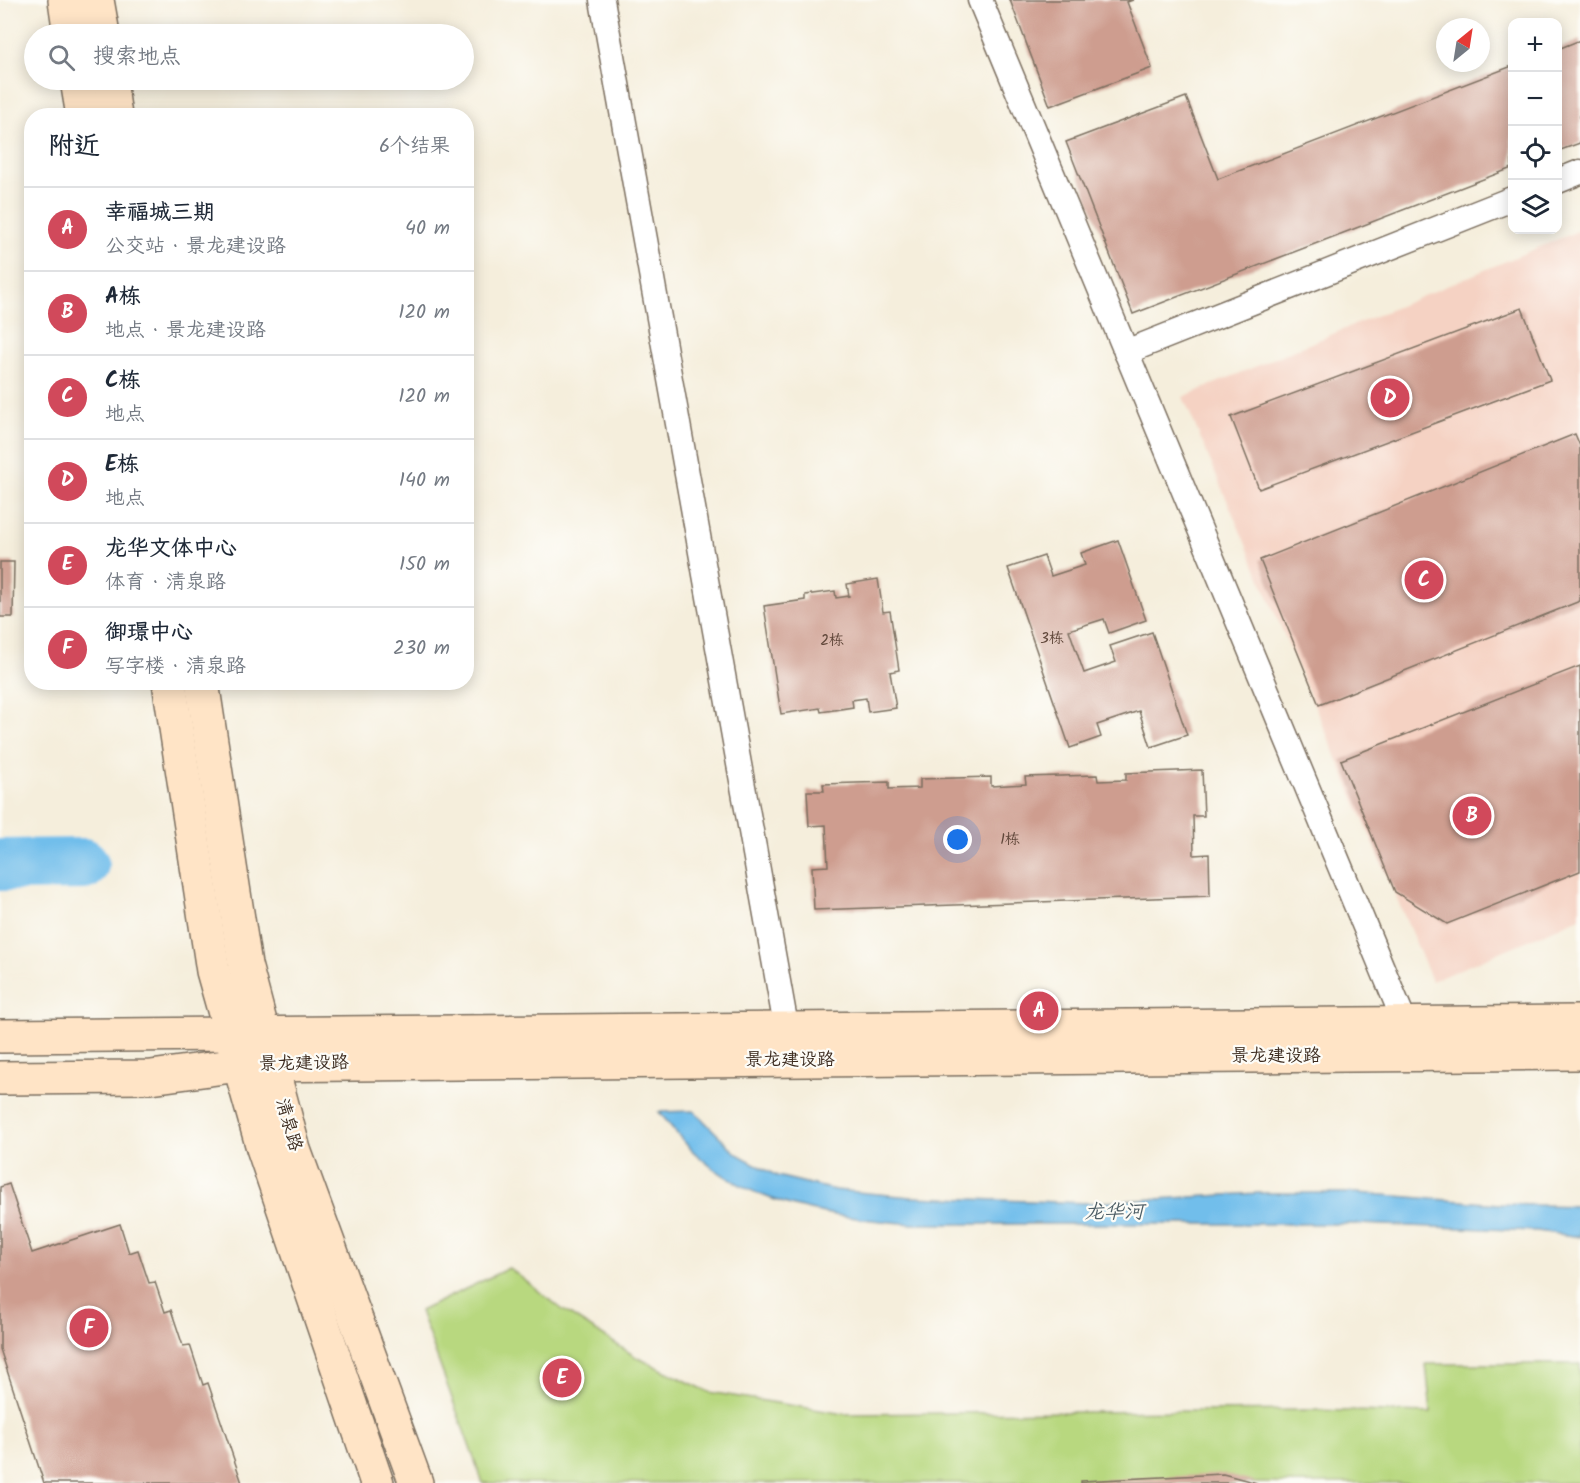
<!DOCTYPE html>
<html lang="zh">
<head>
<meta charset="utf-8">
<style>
  body { margin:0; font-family:Kalam,"LXGW WenKai TC",sans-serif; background:#f6f6f7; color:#1f2937 }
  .controls { position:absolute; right:18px; top:18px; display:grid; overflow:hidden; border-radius:12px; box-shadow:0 3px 15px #0003 }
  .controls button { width:54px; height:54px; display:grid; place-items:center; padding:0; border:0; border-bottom:2px solid #e0e1e3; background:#fff; color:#1f2937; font:30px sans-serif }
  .compass { position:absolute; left:1436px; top:18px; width:54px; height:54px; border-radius:50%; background:#fff; box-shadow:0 3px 15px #0003; rotate:30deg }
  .you { position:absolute; left:958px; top:840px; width:21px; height:21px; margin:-15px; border:4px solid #fff; border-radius:50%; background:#1a73e8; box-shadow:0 0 0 9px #1a73e833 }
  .badge { display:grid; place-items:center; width:39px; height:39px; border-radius:50%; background:#d1495b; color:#fff; font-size:20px; font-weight:700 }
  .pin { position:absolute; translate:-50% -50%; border:3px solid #fff; box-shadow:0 2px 6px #0006 }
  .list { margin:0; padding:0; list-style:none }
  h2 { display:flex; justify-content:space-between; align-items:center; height:78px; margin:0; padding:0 24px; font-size:26px }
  h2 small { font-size:20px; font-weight:400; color:#747a83 }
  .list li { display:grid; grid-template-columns:39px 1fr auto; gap:18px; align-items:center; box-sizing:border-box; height:84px; padding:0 24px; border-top:2px solid #e0e1e3 }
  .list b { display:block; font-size:22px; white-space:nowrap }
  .list p { margin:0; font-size:20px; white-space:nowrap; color:#747a83 }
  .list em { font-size:20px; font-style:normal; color:#747a83 }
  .icon { flex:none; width:33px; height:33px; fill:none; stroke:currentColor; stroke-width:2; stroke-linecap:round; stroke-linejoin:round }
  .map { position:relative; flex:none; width:1580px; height:1483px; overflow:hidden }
  .search { position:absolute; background:#fff; box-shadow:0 3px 15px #0003; left:24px; top:24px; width:450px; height:66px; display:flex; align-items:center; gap:15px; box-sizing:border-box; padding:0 21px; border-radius:33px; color:#747a83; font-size:22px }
  .panel { position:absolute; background:#fff; box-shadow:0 3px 15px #0003; left:24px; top:108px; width:450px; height:582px; border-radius:24px }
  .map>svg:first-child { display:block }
  .built { fill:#f5d2c3 }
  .green { fill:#b8d87f; stroke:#7a814e; stroke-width:1.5 }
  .water { fill:#71beeb; stroke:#567484; stroke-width:1.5 }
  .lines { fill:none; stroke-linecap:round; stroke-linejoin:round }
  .river { stroke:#71beeb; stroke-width:52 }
  .building { fill:#ce9d8f }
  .street-casing { stroke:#7c6f60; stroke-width:27 }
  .secondary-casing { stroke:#7c6f60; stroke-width:36 }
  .street { stroke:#fff; stroke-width:24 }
  .secondary { stroke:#ffe4c6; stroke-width:33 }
  .labels { text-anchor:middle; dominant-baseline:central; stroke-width:4.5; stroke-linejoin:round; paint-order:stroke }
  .number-label { font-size:15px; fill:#60473a }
  .street-label { font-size:18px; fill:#3b2a1e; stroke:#fdfcf7 }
  .water-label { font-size:20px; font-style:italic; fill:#4e5e66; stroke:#fdfcf7 }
</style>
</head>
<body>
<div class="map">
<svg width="1580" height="1483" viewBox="0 0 1580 1483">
  <rect width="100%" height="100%" fill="#fdfcf7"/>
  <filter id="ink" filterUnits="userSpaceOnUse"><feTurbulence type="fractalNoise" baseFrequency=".0167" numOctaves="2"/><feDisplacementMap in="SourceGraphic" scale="12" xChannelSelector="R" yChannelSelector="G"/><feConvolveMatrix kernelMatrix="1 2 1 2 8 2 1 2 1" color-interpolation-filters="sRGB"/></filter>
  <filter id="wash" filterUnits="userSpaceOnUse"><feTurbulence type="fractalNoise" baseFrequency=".008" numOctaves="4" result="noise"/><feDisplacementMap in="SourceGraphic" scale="24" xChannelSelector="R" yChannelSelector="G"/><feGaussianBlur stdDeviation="1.35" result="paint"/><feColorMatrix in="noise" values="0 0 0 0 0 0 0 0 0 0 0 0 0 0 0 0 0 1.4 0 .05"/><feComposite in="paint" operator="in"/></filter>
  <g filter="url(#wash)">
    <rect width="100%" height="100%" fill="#f5eedc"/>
    <polygon class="built" points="1580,230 1580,918 1432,981 1183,397"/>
    <polygon class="green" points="509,1268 563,1310 636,1357 709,1392 844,1414 1308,1410 1431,1413 1426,1364 1580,1364 1580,1483 483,1483 420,1311"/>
    <path class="water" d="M694,1111L737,1154L777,1176L835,1190L911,1197L1089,1203L1258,1193H1357L1499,1204L1580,1206V1237L1537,1231L1357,1224H912C835,1217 756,1209 696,1154C683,1142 671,1126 659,1112Z"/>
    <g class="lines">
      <polyline class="river" points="0,865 83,864"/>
    </g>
    <g id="blocks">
      <g class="building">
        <polygon points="1010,0 1133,0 1127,2 1152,68 1050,106"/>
        <polygon points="1580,40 1580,143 1558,151 1558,49"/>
        <polygon points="1512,66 1512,168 1133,314 1066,142 1186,97 1218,179"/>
        <polygon points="1522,308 1550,380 1259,489 1231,417"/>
        <polygon points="1575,434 1580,446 1580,601 1319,705 1260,560"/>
        <polygon points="1118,540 1146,620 1109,633 1104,619 1069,630 1084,673 1116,662 1110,646 1152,632 1187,735 1151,747 1139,711 1097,725 1101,737 1070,748 1008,568 1044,556 1051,576 1085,565 1081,553"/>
        <polygon points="0,562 14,562 13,617 0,617"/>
        <polygon points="878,579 883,612 890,611 899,670 890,672 896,708 868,712 866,698 852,700 853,707 821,712 820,708 781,714 764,606 805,600 805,595 835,591 836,598 849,596 847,584"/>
        <polygon points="1580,666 1580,871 1447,924 1395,892 1341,760"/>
        <polygon points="1202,770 1204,816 1193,816 1194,855 1209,854 1210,896 814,910 812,867 828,866 826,825 809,826 807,791 824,791 823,784 889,782 889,789 920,788 920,779 991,777 991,786 1026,784 1025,777 1097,775 1098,781 1126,780 1126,773"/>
        <polygon points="9,1184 32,1253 120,1224 129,1253 138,1250 149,1283 155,1282 165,1312 171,1310 183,1346 190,1345 203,1385 208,1383 242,1483 44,1483 0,1349 0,1187"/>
        <polygon points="1223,1474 1257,1483 1081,1483 1081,1481"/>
      </g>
    </g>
  </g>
  <g filter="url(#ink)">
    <use href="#blocks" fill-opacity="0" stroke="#7c6f60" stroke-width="1.5"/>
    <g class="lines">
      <defs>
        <g id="street">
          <polyline points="602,0 789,1043"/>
          <polyline points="980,0 1405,1023"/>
          <polyline points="1558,181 1580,172"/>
          <polyline points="1126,352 1512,199"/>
        </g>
        <g id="secondary">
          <polyline points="65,0 70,34"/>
          <polyline points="97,0 103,34"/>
          <polyline points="77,80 83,116"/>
          <polyline points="110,80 115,116"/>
          <polyline points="169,682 213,971 263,1148 377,1483"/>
          <polyline points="202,682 245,965 294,1150 416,1483"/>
          <polyline points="0,1036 1580,1022"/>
          <polyline points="0,1078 151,1077 239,1065 1580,1053"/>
        </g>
      </defs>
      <use href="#street" class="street-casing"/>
      <use href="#secondary" class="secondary-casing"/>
      <use href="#street" class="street"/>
      <use href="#secondary" class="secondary"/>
    </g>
  </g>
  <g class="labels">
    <g class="number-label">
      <text x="1052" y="639">3栋</text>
      <text x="832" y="641">2栋</text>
      <text x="1010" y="840">1栋</text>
    </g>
    <g class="street-label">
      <text x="1276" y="1056">景龙建设路</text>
      <text x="790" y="1060">景龙建设路</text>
      <text transform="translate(304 1064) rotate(-1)">景龙建设路</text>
      <text transform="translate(288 1125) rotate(74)">清泉路</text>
    </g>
    <g class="water-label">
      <text x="1114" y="1213">龙华河</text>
    </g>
  </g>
</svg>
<div class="controls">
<button>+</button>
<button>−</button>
<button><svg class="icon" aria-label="locate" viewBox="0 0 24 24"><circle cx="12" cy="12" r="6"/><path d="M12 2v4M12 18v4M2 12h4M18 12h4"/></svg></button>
<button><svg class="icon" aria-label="layers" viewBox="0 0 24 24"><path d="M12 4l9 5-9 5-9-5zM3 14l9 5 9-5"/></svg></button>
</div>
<svg class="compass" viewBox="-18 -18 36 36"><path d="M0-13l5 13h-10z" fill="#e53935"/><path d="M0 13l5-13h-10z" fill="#747a83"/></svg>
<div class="you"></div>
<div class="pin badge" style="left:1039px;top:1011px">A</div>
<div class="pin badge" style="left:1472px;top:816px">B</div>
<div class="pin badge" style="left:1424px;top:580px">C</div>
<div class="pin badge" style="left:1390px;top:398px">D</div>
<div class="pin badge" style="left:562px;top:1378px">E</div>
<div class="pin badge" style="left:89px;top:1328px">F</div>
<div class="search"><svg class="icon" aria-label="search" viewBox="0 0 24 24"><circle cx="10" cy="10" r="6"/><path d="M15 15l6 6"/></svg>搜索地点</div>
<section class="panel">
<h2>附近<small>6个结果</small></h2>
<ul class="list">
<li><span class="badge">A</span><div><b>幸福城三期</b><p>公交站 · 景龙建设路</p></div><em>40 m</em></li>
<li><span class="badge">B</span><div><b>A栋</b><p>地点 · 景龙建设路</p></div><em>120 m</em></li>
<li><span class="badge">C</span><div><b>C栋</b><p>地点</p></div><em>120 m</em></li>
<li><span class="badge">D</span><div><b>E栋</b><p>地点</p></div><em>140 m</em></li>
<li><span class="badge">E</span><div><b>龙华文体中心</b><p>体育 · 清泉路</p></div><em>150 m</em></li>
<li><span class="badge">F</span><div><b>御璟中心</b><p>写字楼 · 清泉路</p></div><em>230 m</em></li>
</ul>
</section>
</div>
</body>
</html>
